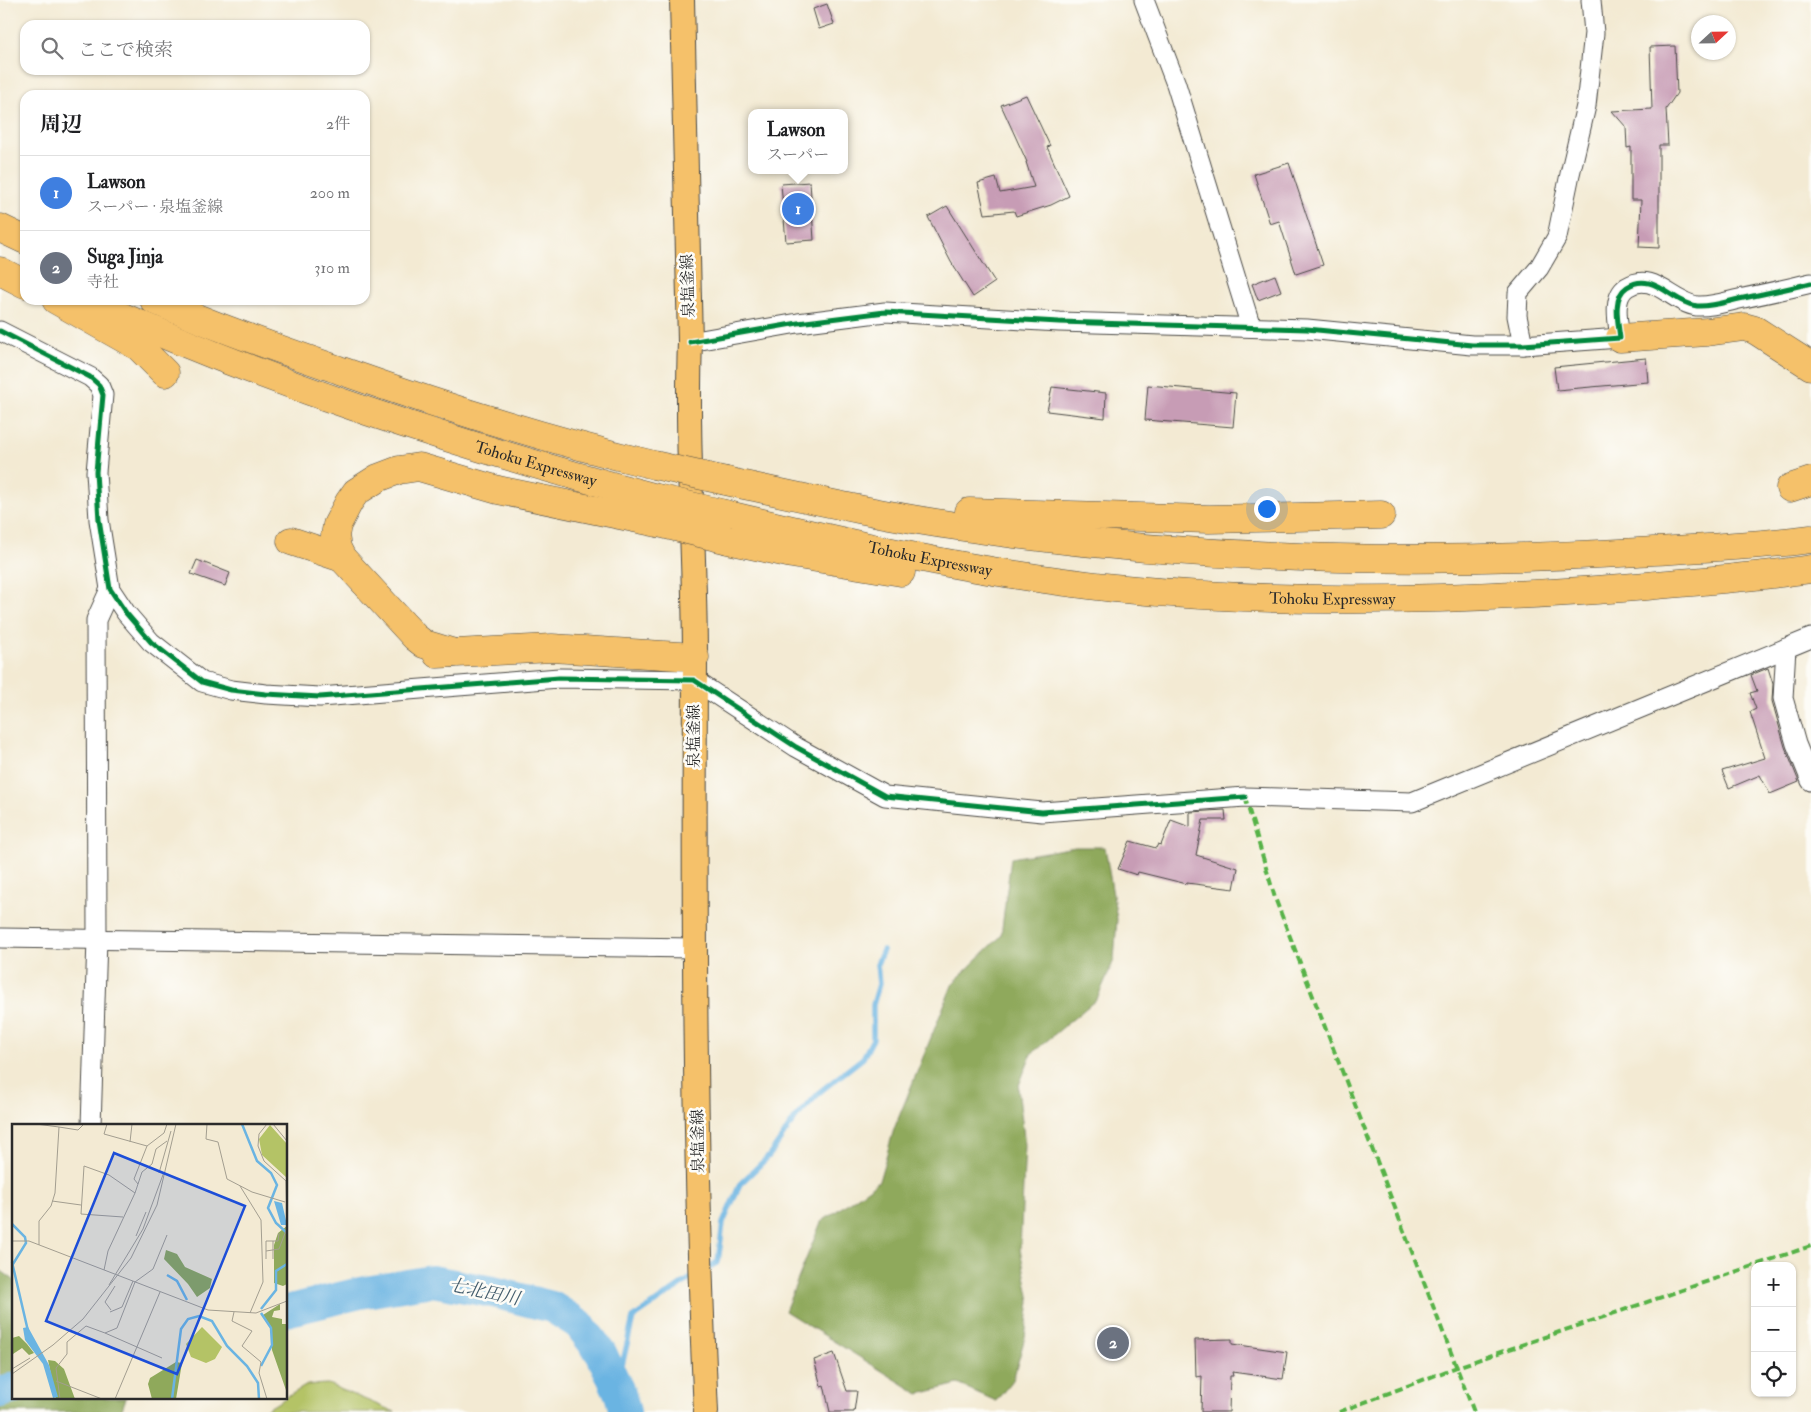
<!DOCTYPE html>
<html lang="ja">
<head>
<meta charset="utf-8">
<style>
  body { margin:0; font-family:"IM FELL Double Pica","Noto Serif JP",serif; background:#f2f2f2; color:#202124 }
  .controls { position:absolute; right:15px; bottom:15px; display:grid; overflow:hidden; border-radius:10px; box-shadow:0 1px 4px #0004 }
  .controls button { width:45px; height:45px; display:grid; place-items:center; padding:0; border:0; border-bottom:1px solid #e0e0e0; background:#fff; color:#202124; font:25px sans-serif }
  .compass { position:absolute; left:1691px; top:15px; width:45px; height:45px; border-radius:50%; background:#fff; box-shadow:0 1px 4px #0004; rotate:68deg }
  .you { position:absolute; left:1266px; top:508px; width:18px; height:18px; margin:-12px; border:4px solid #fff; border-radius:50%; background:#1a73e8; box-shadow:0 0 0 8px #1a73e833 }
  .badge { display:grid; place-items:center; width:32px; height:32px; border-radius:50%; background:#b45309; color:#fff; font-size:16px; font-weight:700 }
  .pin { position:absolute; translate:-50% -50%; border:2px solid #fff; box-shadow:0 1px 5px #0006 }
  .popup { position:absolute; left:748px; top:109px; width:100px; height:65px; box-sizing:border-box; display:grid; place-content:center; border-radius:10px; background:#fff; filter:drop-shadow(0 1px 4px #0005); font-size:16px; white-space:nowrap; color:#757577 }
  .popup b { font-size:19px; color:#202124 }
  .popup::after { content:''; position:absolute; left:50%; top:100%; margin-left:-10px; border:10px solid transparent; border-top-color:#fff }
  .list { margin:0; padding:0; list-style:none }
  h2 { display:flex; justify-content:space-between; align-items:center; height:65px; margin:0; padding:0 20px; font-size:21px }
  h2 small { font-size:16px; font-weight:400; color:#757577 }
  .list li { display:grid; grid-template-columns:32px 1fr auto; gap:15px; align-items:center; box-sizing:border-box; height:75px; padding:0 20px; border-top:1px solid #e0e0e0 }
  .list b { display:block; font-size:19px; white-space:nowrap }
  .list p { margin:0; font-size:16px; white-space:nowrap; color:#757577 }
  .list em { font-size:16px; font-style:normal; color:#757577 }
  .icon { flex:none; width:28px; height:28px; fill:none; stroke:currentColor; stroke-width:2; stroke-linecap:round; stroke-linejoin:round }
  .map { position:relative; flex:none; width:1811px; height:1412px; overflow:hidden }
  .search { position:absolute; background:#fff; box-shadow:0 1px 4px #0004; left:20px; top:20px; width:350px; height:55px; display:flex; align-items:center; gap:12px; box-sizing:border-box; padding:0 18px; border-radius:15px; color:#757577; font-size:19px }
  .panel { position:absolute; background:#fff; box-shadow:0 1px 4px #0004; left:20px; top:90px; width:350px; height:215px; border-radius:15px }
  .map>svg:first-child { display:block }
  .green { fill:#b4c366; stroke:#707748 }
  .forest { fill:#8fa95b; stroke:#5d6a43 }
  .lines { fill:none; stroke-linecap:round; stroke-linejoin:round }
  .stream { stroke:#6ab4e2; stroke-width:5.5 }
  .river { stroke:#6ab4e2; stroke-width:32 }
  .building { fill:#c79cb5 }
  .minor-casing { stroke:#494844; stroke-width:21 }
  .major-casing { stroke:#494844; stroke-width:26 }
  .highway-casing { stroke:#494844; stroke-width:29 }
  .minor { stroke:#fff; stroke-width:19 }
  .major { stroke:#f5c16b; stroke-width:24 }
  .highway { stroke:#f5c16b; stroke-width:28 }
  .highway-bridge-casing { stroke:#494844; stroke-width:29; stroke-linecap:butt }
  .highway-bridge { stroke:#f5c16b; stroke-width:28 }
  .quiet { stroke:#56b246; stroke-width:4; stroke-dasharray:8 4; stroke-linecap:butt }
  .cycleway-casing { stroke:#fdfcf7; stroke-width:8 }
  .cycleway { stroke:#00873e; stroke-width:5 }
  .labels { text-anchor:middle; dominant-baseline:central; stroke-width:5; stroke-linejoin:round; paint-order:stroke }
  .street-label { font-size:16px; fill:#2b2b2b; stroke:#fdfcf7 }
  .water-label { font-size:18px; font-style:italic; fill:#415b6b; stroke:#fdfcf7 }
  .inset-river { fill:none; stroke:#6ab4e2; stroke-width:2.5 }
  .inset-road { fill:none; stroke:#a39e90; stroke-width:1 }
  .view { fill:#1d4ed8; fill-opacity:0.15; stroke:#1d4ed8; stroke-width:2.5 }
  .inset-edge { fill:none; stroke:#2b2b2b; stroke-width:2.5 }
</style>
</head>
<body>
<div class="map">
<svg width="1811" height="1412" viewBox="0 0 1811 1412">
  <rect width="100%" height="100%" fill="#fdfcf7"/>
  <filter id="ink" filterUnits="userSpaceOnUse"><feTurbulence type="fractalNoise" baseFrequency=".02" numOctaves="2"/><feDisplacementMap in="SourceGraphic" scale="10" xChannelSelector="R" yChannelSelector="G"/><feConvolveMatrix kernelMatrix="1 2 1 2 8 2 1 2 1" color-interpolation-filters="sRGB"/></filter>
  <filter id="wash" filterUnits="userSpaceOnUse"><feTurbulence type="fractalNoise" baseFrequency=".0096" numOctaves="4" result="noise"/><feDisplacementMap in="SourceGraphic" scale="20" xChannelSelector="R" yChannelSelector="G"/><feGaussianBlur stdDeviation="1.12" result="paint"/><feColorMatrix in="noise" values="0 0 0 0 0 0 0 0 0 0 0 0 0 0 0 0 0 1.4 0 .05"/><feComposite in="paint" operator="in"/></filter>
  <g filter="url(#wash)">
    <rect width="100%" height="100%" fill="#f3ead3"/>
    <polygon class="green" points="328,1384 395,1412 262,1412 307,1385"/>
    <g class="forest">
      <polygon points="1075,847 1105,847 1117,919 1114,960 1097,999 1031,1054 1018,1088 1025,1145 1020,1249 1030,1301 1025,1337 1013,1380 996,1401 958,1384 919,1394 785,1311 821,1222 879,1181 894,1129 953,983 1001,936 1011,858"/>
      <polygon points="0,1270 14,1280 14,1398 126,1398 121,1412 0,1412"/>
    </g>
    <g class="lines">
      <g class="stream">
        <polyline points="706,1269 718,1262 723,1223 740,1184 769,1156 796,1117 822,1090 863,1058 873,1039 873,1005 879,984 877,964 883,950"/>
        <polyline points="617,1387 633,1318 694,1276"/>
      </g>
      <g class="river">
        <polyline points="286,1311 360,1293 432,1281 493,1292 552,1307 579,1324 601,1353 620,1394 625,1412"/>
        <polyline points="0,1392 14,1388"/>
      </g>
    </g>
    <g id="blocks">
      <g class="building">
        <polygon points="827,4 834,24 819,29 813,9"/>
        <polygon points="1675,46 1677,93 1666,109 1668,145 1659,145 1659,248 1639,247 1641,200 1631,200 1631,147 1627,148 1626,127 1612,111 1652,109 1650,47"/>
        <polygon points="1026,95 1050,146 1047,147 1069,196 1051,205 1016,216 1014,211 985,214 978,183 996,178 1000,193 1034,187 1026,162 1027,162 1001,105"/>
        <polygon points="1289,163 1323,265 1296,274 1279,221 1270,224 1254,174"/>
        <polygon points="810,182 814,240 786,242 781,184"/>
        <polygon points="947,206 995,282 973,297 951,262 928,217"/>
        <polygon points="1275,275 1281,291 1258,300 1252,284"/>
        <polygon points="1646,358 1648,382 1557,390 1554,367"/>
        <polygon points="1148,385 1236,393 1233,427 1145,420"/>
        <polygon points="1052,387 1106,393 1105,418 1047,411"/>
        <polygon points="197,560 230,573 225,586 191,574"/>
        <polygon points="1768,668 1773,684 1772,701 1785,747 1799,782 1770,794 1760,775 1729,788 1722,771 1765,758 1750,712 1756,709 1750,693 1757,691 1751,675"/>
        <polygon points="1225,810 1226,820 1203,820 1196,855 1238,868 1234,889 1187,883 1187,884 1138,872 1137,875 1118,869 1130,841 1156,848 1158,844 1161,845 1171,820 1190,827 1190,812"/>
        <polygon points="1232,1339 1232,1344 1287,1352 1283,1379 1232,1372 1233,1376 1230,1376 1229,1412 1201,1412 1202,1376 1196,1377 1195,1340"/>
        <polygon points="834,1353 847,1391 857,1391 854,1412 830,1412 824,1385 821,1386 814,1360"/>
      </g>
    </g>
  </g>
  <g filter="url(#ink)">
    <use href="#blocks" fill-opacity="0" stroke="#494844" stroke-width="1"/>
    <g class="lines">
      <defs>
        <g id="minor">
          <polyline points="1144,0 1176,84 1251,327"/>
          <polyline points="0,331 90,377 99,385 103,395 96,472 99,520 110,589 126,613 151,642 202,682 231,690 266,694 320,697 559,678 694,680 796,747 885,796 1042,812 1245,797 1412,802 1811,638"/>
          <path d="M690,342L798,323L885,312L1059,322L1307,329L1472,345H1523L1620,338C1618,322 1612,297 1627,287C1653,270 1672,303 1697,306C1711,307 1726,302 1739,299C1763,294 1787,289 1811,283"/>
          <polyline points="1523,345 1517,316 1518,293 1539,268 1557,237 1570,174 1586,106 1594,33 1591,0"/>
          <polyline points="1786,648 1783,698 1796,744 1811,781"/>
          <polyline points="0,938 694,948"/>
          <polyline points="91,1126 97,939 96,620 110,589"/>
        </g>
        <path id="major" d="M682,0L690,342C686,448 695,553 695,659C694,910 694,1161 706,1412"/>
        <g id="highway">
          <polyline points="0,228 25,240"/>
          <polyline points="0,271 25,284"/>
          <polyline points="56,300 139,347 165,373"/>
          <path id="s1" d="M85,300C269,384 461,446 657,498"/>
          <path d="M154,300C215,327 279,349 342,371C444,407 548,440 654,465"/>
          <polyline points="1620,338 1707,332 1744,327 1755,330 1811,366"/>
          <path d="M726,481C805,498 884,516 963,527C1180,559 1401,565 1620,553C1683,549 1748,547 1811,539"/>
          <polyline points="1790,488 1811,481"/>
          <polyline points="969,512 1209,519 1381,515"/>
          <path id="s2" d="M725,514C853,545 983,574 1114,588C1291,606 1470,601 1647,586C1701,581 1757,577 1811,569"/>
          <polyline points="728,540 792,554 901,572"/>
          <polyline points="291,541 342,558"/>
          <polyline points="454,653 424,644 415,637 342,558 337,548 335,536 337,525 349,502 356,492 378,478 399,470 419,467 498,490 658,523"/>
          <polyline points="437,654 552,648 695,657"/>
        </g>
      </defs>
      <use href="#minor" class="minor-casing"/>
      <use href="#major" class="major-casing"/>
      <use href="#highway" class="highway-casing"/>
      <use href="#minor" class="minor"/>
      <use href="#major" class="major"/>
      <use href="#highway" class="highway"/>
      <defs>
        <g id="highway-bridge">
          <polyline points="654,465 726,481"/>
          <polyline points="657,498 725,514"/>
          <polyline points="658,523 728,540"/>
        </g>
      </defs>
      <use href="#highway-bridge" class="highway-bridge-casing"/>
      <use href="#highway-bridge" class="highway-bridge"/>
      <g class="quiet">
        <polyline points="1245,797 1275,898 1474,1412"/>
        <polyline points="1339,1412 1457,1367 1811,1246"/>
      </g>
      <defs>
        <g id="cycleway">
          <polyline points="0,331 90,377 99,385 103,395 96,472 99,520 110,589 126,613 151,642 202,682 231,690 266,694 320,697 559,678 694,680 796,747 885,796 1042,812 1245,797"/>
          <path d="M690,342L798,323L885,312L1059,322L1307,329L1472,345H1523L1620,338C1618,322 1612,297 1627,287C1653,270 1672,303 1697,306C1711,307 1726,302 1739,299C1763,294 1787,289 1811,283"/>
        </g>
      </defs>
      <use href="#cycleway" class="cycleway-casing"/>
      <use href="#cycleway" class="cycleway"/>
    </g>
  </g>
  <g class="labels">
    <g class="street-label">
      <text transform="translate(688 286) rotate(-92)">泉塩釜線</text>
      <text stroke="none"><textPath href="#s1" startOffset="480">Tohoku Expressway</textPath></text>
      <text stroke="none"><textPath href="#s2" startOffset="210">Tohoku Expressway</textPath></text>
      <text stroke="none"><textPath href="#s2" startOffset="615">Tohoku Expressway</textPath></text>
      <text transform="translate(694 736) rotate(-90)">泉塩釜線</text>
      <text transform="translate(698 1141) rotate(-91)">泉塩釜線</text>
    </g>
    <g class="water-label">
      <text transform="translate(484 1292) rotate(12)">七北田川</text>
    </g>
  </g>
  <g transform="translate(12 1124)">
    <rect width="275" height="275" fill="#f3ead3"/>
    <path d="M258,1L275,20V54L250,31L247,15ZM190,203L210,223L203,235L194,239L179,233L174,220Z" fill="#b4c366"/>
    <path d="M275,102V160L271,162L262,159V121L266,109ZM154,126L165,130L173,143L200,155L198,164L185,173L176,160L152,135ZM268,180V186L262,187L260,193L270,195V200H275V269L260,226L259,203L251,191ZM7,212L15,220L22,229L17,231L10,224L1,230L0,214ZM36,236L43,237L52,245L63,275H44ZM164,238L170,239L164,275H140L136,260L138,254Z" fill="#8fa95b"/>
    <path d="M262,77L270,79L275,101H269ZM16,203L37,241L46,273L41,274L31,240L13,216L11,204Z" fill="#6ab4e2"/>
    <path class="inset-river" d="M230,0L245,37L259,49L265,61L256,84L264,99L275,109M0,100L13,113L14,119L1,140M0,138L16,207M155,151L165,157L175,176M249,185L264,166V147L275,140M249,242L260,221L259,204L249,189M160,275L169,205L176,195L187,192L200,197L215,222L235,242L246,259L247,275"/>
    <path class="inset-road" d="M24,0L47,3M95,0L92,10L135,22M195,0L194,15L206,18L215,55L240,68L273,78M255,0L247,10L246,22L252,37L274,57L275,94M261,0L275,17M118,18L120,0M147,49L159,7M126,60L130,48L140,40L144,25L155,17M228,62L249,96L251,158L238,189M40,77L69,81M111,93L69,90L72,42L97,51L123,69M124,112L134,88M0,117H17L196,186L244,189L275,177M27,121V97L39,82L43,69L47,3L66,6L72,0M254,127L267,125L275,104M254,135V117H266L267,109M261,135V117M92,146L96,127L123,69L126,60L122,55L135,22L152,9L155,0M97,161L131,105L152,48M99,186L93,178L103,162M98,188L110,183L121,157M222,188L220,197L240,207L230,222L249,238L247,249L255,275M93,209L150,234M0,245L18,234M0,250L41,221L71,195L119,134L145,81L164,0M44,257L90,275M48,275L44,244L55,230V218L74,202L93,209L105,204L123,158L141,145L155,111M103,275L148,168"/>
    <path class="view" d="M102,29L233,82L165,250L34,197Z"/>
    <rect width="275" height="275" class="inset-edge"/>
  </g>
</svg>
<div class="controls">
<button>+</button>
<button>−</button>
<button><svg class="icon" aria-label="locate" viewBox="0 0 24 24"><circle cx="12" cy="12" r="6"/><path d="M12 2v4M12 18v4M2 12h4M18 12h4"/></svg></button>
</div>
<svg class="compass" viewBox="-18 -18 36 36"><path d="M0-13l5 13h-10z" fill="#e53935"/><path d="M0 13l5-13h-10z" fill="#757577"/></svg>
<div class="you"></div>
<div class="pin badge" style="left:798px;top:209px;background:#3f7fe0">1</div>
<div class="popup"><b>Lawson</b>スーパー</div>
<div class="pin badge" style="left:1113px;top:1343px;background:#6b7280">2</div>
<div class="search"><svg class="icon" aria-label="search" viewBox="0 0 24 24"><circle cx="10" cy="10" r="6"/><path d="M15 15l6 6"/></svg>ここで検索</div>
<section class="panel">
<h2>周辺<small>2件</small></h2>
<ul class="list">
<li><span class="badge" style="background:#3f7fe0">1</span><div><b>Lawson</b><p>スーパー · 泉塩釜線</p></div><em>200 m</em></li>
<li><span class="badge" style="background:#6b7280">2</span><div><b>Suga Jinja</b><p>寺社</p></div><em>310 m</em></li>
</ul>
</section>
</div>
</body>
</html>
